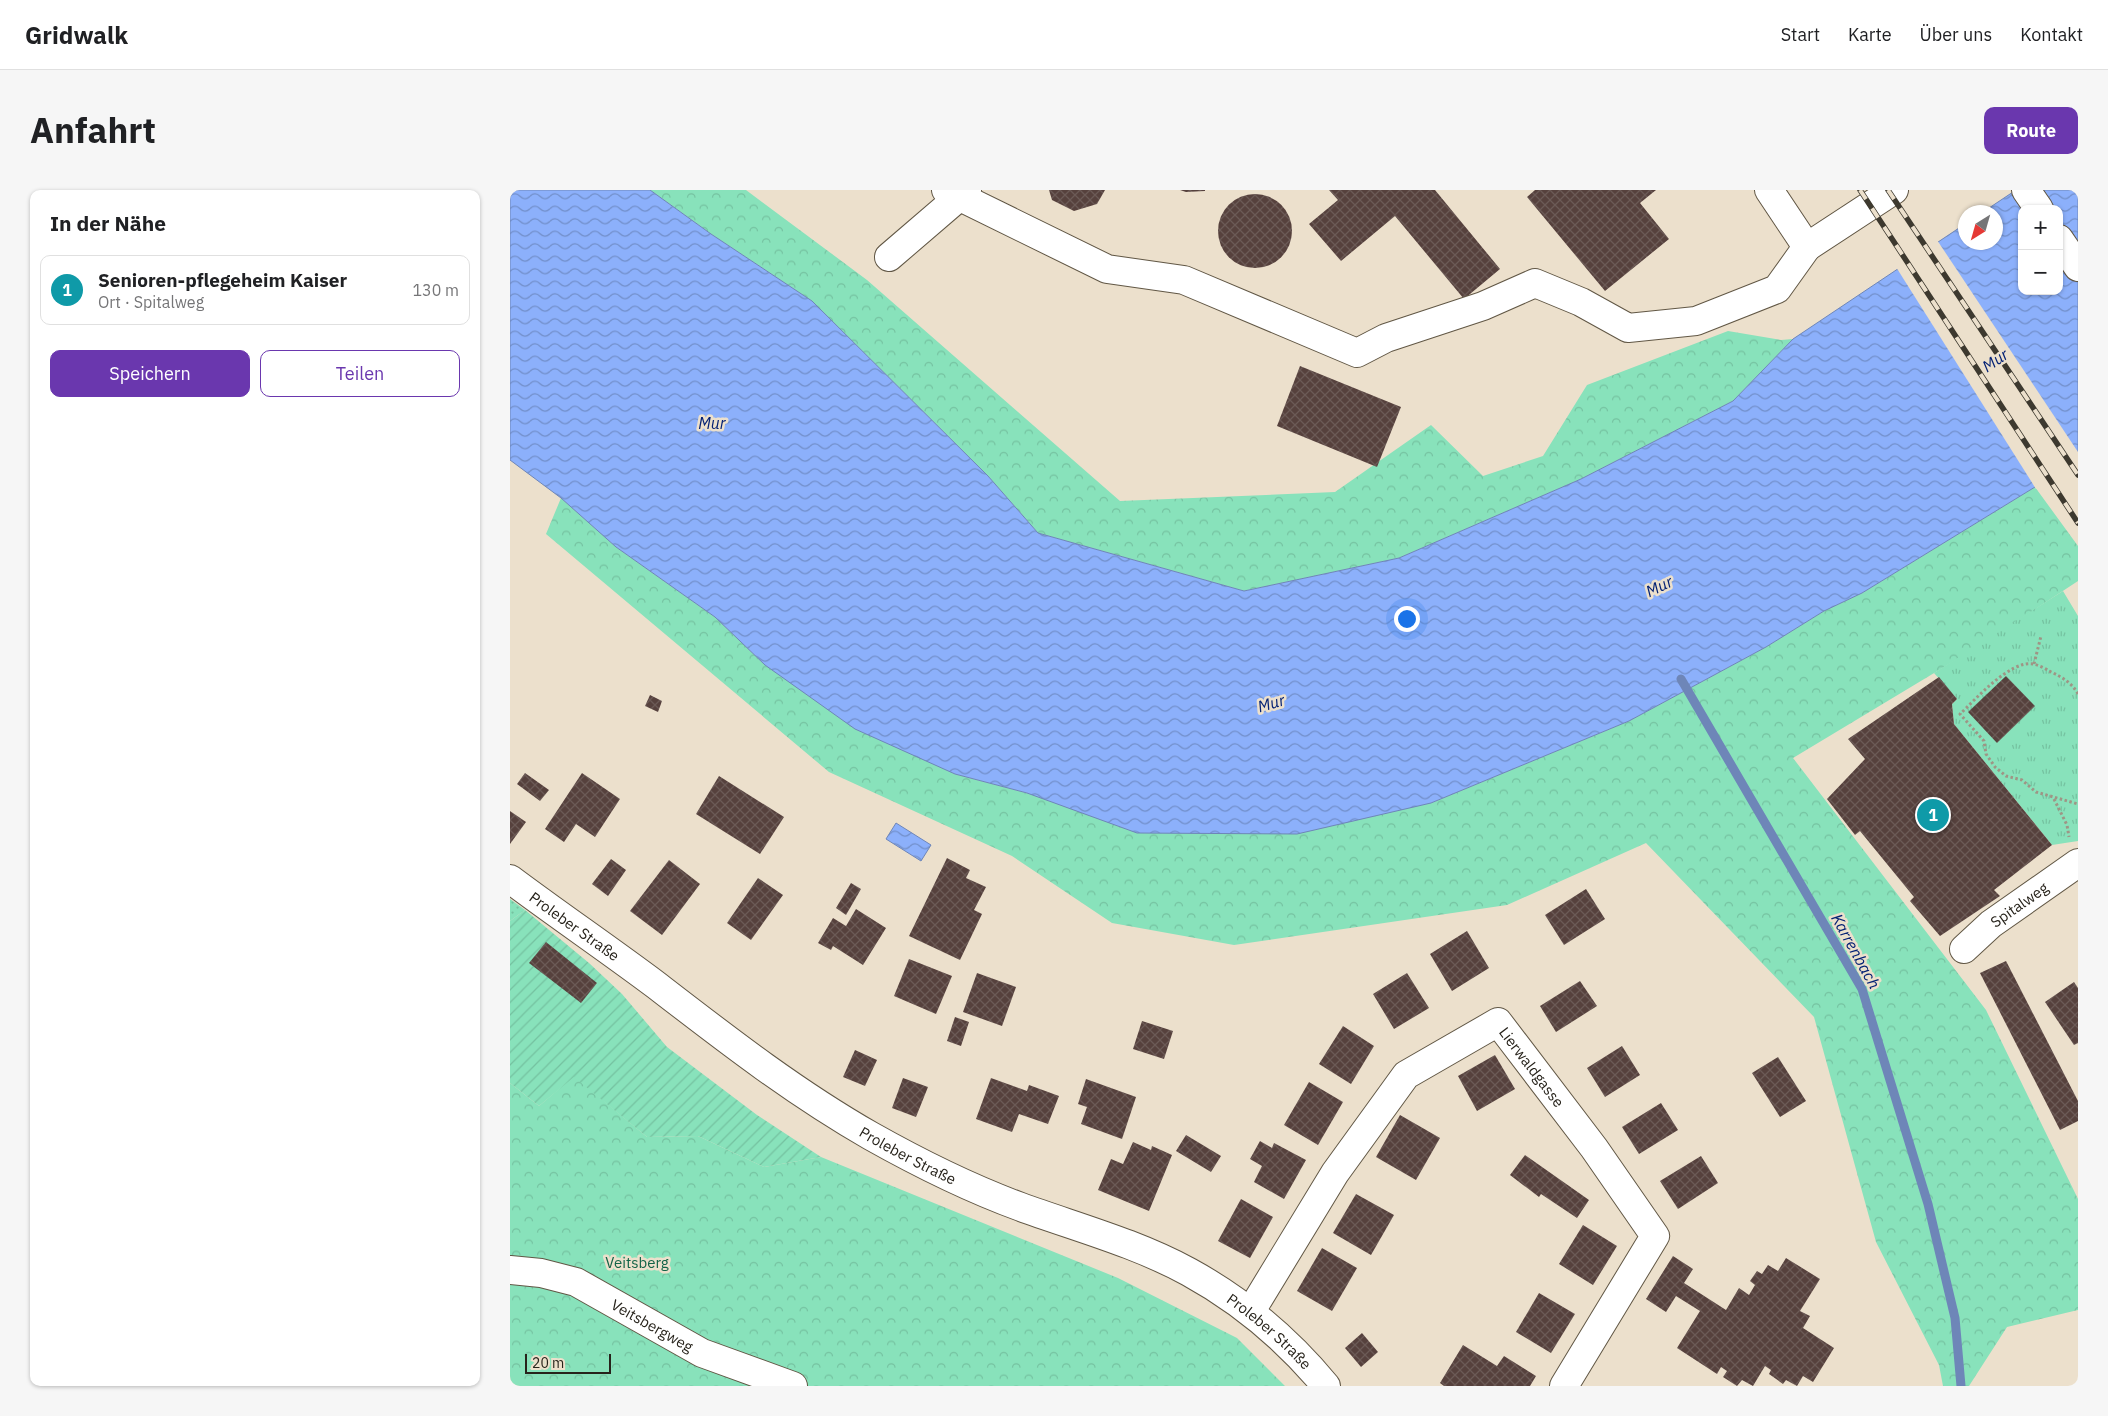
<!DOCTYPE html>
<html lang="de">
<head>
<meta charset="utf-8">
<style>
  body { margin:0; font-family:"IBM Plex Sans",sans-serif; background:#f6f6f6; color:#202124 }
  .controls { position:absolute; right:15px; top:15px; display:grid; overflow:hidden; border-radius:10px; box-shadow:0 1px 4px #0004 }
  .controls button { width:45px; height:45px; display:grid; place-items:center; padding:0; border:0; border-bottom:1px solid #e0e0e0; background:#fff; color:#202124; font:25px sans-serif }
  .compass { position:absolute; left:1448px; top:15px; width:45px; height:45px; border-radius:50%; background:#fff; box-shadow:0 1px 4px #0004; rotate:217deg }
  .scale { position:absolute; left:15px; bottom:12px; width:86px; box-sizing:border-box; padding-left:5px; border:2px solid #27231b; border-top:0; font-size:14px; line-height:18px; white-space:nowrap; color:#27231b; -webkit-text-stroke:4px #ece0cc; paint-order:stroke }
  .you { position:absolute; left:896px; top:428px; width:18px; height:18px; margin:-12px; border:4px solid #fff; border-radius:50%; background:#1a73e8; box-shadow:0 0 0 8px #1a73e833 }
  .badge { display:grid; place-items:center; width:32px; height:32px; border-radius:50%; background:#6a37ae; color:#fff; font-size:16px; font-weight:700 }
  .pin { position:absolute; translate:-50% -50%; border:2px solid #fff; box-shadow:0 1px 5px #0006 }
  .list { margin:0; padding:0; list-style:none }
  h2 { display:flex; justify-content:space-between; align-items:center; height:65px; margin:0; padding:0 20px; font-size:21px }
  h2 small { font-size:16px; font-weight:400; color:#757577 }
  .list li { display:grid; grid-template-columns:32px 1fr auto; gap:15px; align-items:center; box-sizing:border-box; height:70px; margin:0 10px 10px; padding:0 10px; border:1px solid #e0e0e0; border-radius:10px }
  .list b { display:block; font-size:19px; white-space:nowrap }
  .list p { margin:0; font-size:16px; white-space:nowrap; color:#757577 }
  .list em { font-size:16px; font-style:normal; color:#757577 }
  .actions { display:flex; gap:10px; padding:15px 20px }
  .actions a { flex:1; padding:11px 0; border:1px solid #6a37ae; border-radius:10px; text-align:center; font-size:18px; color:#6a37ae }
  .actions .main { background:#6a37ae; color:#fff }
  .map { position:relative; flex:none; width:1568px; height:1196px; overflow:hidden; border-radius:10px }
  header { display:flex; align-items:center; gap:30px; box-sizing:border-box; height:70px; padding:0 25px; background:#fff; border-bottom:1px solid #e0e0e0 }
  header strong { font-size:24px }
  nav { display:flex; gap:28px; margin-inline-start:auto; font-size:18px }
  .intro { display:flex; align-items:center; justify-content:space-between; box-sizing:border-box; height:120px; padding:0 30px }
  h1 { margin:0; font-size:35px }
  .button { padding:12px 22px; border-radius:10px; background:#6a37ae; color:#fff; font-size:18px; font-weight:700 }
  main { display:flex; gap:30px; padding:0 30px }
  aside { flex:1; background:#fff; border-radius:10px; box-shadow:0 1px 4px #0004 }
  .map>svg:first-child { display:block }
  .grass { fill:url(#grass-dots) }
  .forest { fill:url(#forest-crowns) }
  .park { fill:url(#park-tufts) }
  .garden { fill:url(#garden-furrows) }
  .water { fill:url(#water-waves); stroke:#6e86b8; fill-rule:evenodd }
  .pier { fill:#ece0cc }
  .lines { fill:none; stroke-linecap:round; stroke-linejoin:round }
  .stream { stroke:#6e86b8; stroke-width:9 }
  .building { fill:url(#building-cross-hatch) }
  .minor-casing { stroke:#615745; stroke-width:30 }
  .major-casing { stroke:#615745; stroke-width:30 }
  .path { stroke:#9e9585; stroke-width:3; stroke-dasharray:2.5 2.5; stroke-linecap:butt }
  .minor { stroke:#fff; stroke-width:28 }
  .major { stroke:#fff; stroke-width:28 }
  .rail-casing { stroke:#3d392f; stroke-width:5.5 }
  .rail { stroke:#ece0cc; stroke-width:4; stroke-dasharray:11; stroke-linecap:butt }
  .labels { text-anchor:middle; dominant-baseline:central; stroke-width:5; stroke-linejoin:round; paint-order:stroke }
  .street-label { font-size:15px; fill:#27231b; stroke:#ece0cc }
  .park-label { font-size:15px; fill:#126347; stroke:#ece0cc }
  .water-label { font-size:16px; font-style:italic; fill:#042174; stroke:#ece0cc }
</style>
</head>
<body>
<header>
<strong>Gridwalk</strong>
<nav><a>Start</a><a>Karte</a><a>Über uns</a><a>Kontakt</a></nav>
</header>
<div class="intro"><h1>Anfahrt</h1><a class="button">Route</a></div>
<main>
<aside>
<h2>In der Nähe<small></small></h2>
<ul class="list">
<li><span class="badge" style="background:#0f9aa8">1</span><div><b>Senioren-pflegeheim Kaiser</b><p>Ort · Spitalweg</p></div><em>130 m</em></li>
</ul>
<div class="actions"><a class="main">Speichern</a><a>Teilen</a></div>
</aside>
<div class="map">
<svg width="1568" height="1196" viewBox="0 0 1568 1196">
  <defs>
    <pattern id="grass-dots" width="8" height="8" patternUnits="userSpaceOnUse" patternTransform="scale(1.25)"><rect width="8" height="8" fill="#88e2bb"/><path d="M2 2h.1M6 6h.1" fill="none" stroke="#75c2a0" stroke-width="1.8" stroke-linecap="round"/></pattern>
    <pattern id="forest-crowns" width="20" height="18" patternUnits="userSpaceOnUse" patternTransform="scale(1.25)"><rect width="20" height="18" fill="#88e2bb"/><path d="M2 6a3 3 0 1 1 6 0M12 15a3 3 0 1 1 6 0" fill="none" stroke="#75c2a0"/></pattern>
    <pattern id="park-tufts" width="24" height="20" patternUnits="userSpaceOnUse" patternTransform="scale(1.25)"><rect width="24" height="20" fill="#88e2bb"/><path d="M3 7l-1-3M5 7V3M7 7l1-3M15 17l-1-3M17 17v-4M19 17l1-3" fill="none" stroke="#75c2a0"/></pattern>
    <pattern id="garden-furrows" width="10" height="10" patternUnits="userSpaceOnUse" patternTransform="scale(1.25)"><rect width="10" height="10" fill="#88e2bb"/><path d="M-1 1l2-2M0 10L10 0M9 11l2-2" fill="none" stroke="#75c2a0"/></pattern>
    <pattern id="water-waves" width="16" height="10" patternUnits="userSpaceOnUse" patternTransform="scale(1.25)"><rect width="16" height="10" fill="#8cb0fb"/><path d="M0 5q4-4 8 0t8 0" fill="none" stroke="#728fca"/></pattern>
    <pattern id="building-cross-hatch" width="8" height="8" patternUnits="userSpaceOnUse" patternTransform="scale(1.25)"><rect width="8" height="8" fill="#56413d"/><path d="M0 0l8 8M0 8l8-8" fill="none" stroke="#6b5a56"/></pattern>
  </defs>
  <rect width="100%" height="100%" fill="#ece0cc"/>
  <polygon class="grass" points="0,709 15,720 0,731"/>
  <g class="forest">
    <polygon points="140,0 236,0 357,90 610,311 825,302 921,235 973,286 1033,266 1077,195 1218,141 1271,150 1283,149 1223,211 1071,289 889,368 734,401 528,343 478,286 302,111 201,44"/>
    <polygon points="1525,297 1568,356 1568,391 1469,456 1283,568 1476,820 1568,1009 1568,1120 1497,1137 1459,1196 1433,1196 1429,1175 1366,1052 1304,827 1136,653 997,715 724,755 602,733 502,666 319,582 36,344 51,308 106,357 205,427 255,475 445,584 517,603 921,613 1119,531 1256,457 1314,421 1352,403"/>
    <polygon points="64,886 137,947 188,946 254,977 311,967 608,1088 727,1148 775,1196 0,1196 0,893 29,916"/>
  </g>
  <polygon class="park" points="1553,401 1568,426 1568,651 1542,655 1444,534 1442,514 1447,509 1424,483"/>
  <polygon class="garden" points="15,720 79,773 112,804 157,857 247,925 311,967 254,977 188,946 137,947 64,887 29,916 0,893 0,731"/>
  <g class="water">
    <path d="M0,0H140L201,44L302,111L478,286L528,343L734,401L889,368L1071,289L1223,211L1283,149L1455,34L1456,52H1486V22H1473L1506,0H1568V267L1525,297L1352,403L1314,421L1256,457L1119,531L921,613L787,644L627,643L517,603L445,584L345,539L255,475L205,427L106,357L51,308L0,270ZM1512,19H1549V101H1512Z"/>
    <polygon points="386,633 421,655 411,671 376,649"/>
  </g>
  <polygon class="pier" points="1427,50 1568,262 1568,270 1526,299 1386,77"/>
  <g class="lines">
    <polyline class="stream" points="1171,489 1352,799 1418,1014 1445,1128 1451,1196"/>
  </g>
  <g class="building">
    <polygon points="539,0 595,0 587,14 564,21 542,10"/>
    <polygon points="670,0 695,0 695,1 676,2"/>
    <polygon points="819,0 925,0 990,79 954,109 885,26 831,71 799,34 828,10"/>
    <polygon points="1025,0 1146,0 1130,13 1159,49 1095,101 1017,7"/>
    <circle cx="745" cy="41" r="37"/>
    <polygon points="790,176 891,217 867,277 767,236"/>
    <polygon points="1496,486 1525,516 1487,553 1458,522"/>
    <polygon points="1429,487 1447,509 1442,514 1444,534 1542,655 1484,700 1490,706 1430,746 1400,711 1404,707 1350,641 1345,645 1317,609 1355,569 1338,549"/>
    <polygon points="140,505 152,511 148,522 135,516"/>
    <polygon points="15,583 39,600 30,611 7,594"/>
    <polygon points="72,583 110,609 85,647 66,634 54,652 35,639"/>
    <polygon points="209,586 274,627 250,664 186,624"/>
    <polygon points="0,621 16,632 0,654"/>
    <polygon points="437,668 460,680 456,688 476,697 464,720 472,724 450,770 399,746"/>
    <polygon points="101,669 116,680 98,706 82,694"/>
    <polygon points="159,670 190,694 152,745 120,721"/>
    <polygon points="248,688 273,705 241,750 217,733"/>
    <polygon points="341,693 351,699 336,725 326,718"/>
    <polygon points="1076,699 1095,729 1054,755 1035,725"/>
    <polygon points="346,719 376,738 353,775 323,756 321,760 308,753 323,728 336,736"/>
    <polygon points="957,741 979,778 942,801 920,764"/>
    <polygon points="36,752 87,793 71,813 19,773"/>
    <polygon points="399,769 442,786 426,824 384,806"/>
    <polygon points="1496,771 1568,911 1568,931 1550,940 1470,783"/>
    <polygon points="467,783 506,797 492,836 453,822"/>
    <polygon points="897,783 919,818 884,839 863,804"/>
    <polygon points="1070,791 1087,816 1046,842 1030,816"/>
    <polygon points="1564,792 1568,798 1568,853 1564,855 1535,812"/>
    <polygon points="445,827 459,832 451,856 437,851"/>
    <polygon points="632,831 663,841 654,869 623,859"/>
    <polygon points="833,836 864,856 841,894 809,874"/>
    <polygon points="1112,856 1130,885 1095,907 1077,878"/>
    <polygon points="345,860 367,870 355,896 333,887"/>
    <polygon points="985,865 1005,899 967,921 948,886"/>
    <polygon points="1268,867 1296,911 1270,927 1242,883"/>
    <polygon points="393,888 418,897 406,927 382,918"/>
    <polygon points="481,888 517,901 519,895 549,906 538,934 509,924 502,942 466,929"/>
    <polygon points="576,889 626,907 612,949 571,934 577,917 568,914"/>
    <polygon points="799,892 833,912 808,955 774,935"/>
    <polygon points="1151,913 1168,940 1129,964 1112,937"/>
    <polygon points="890,925 930,948 906,990 866,967"/>
    <polygon points="676,945 711,966 701,982 666,961"/>
    <polygon points="750,951 762,958 764,953 796,970 774,1009 744,992 752,976 740,969"/>
    <polygon points="623,952 641,960 642,956 662,965 639,1021 588,1000 601,969 613,974"/>
    <polygon points="1015,965 1079,1010 1067,1028 1031,1004 1029,1007 1000,985"/>
    <polygon points="1191,966 1208,993 1168,1019 1150,991"/>
    <polygon points="846,1004 884,1025 861,1065 823,1043"/>
    <polygon points="731,1009 763,1027 740,1068 708,1051"/>
    <polygon points="1073,1035 1107,1056 1083,1095 1049,1074"/>
    <polygon points="812,1058 847,1078 822,1121 787,1101"/>
    <polygon points="1163,1066 1183,1079 1174,1093 1216,1120 1229,1098 1239,1105 1245,1095 1240,1091 1247,1081 1252,1084 1258,1075 1268,1081 1276,1068 1310,1089 1290,1121 1300,1126 1293,1138 1324,1158 1303,1192 1293,1186 1287,1196 1276,1190 1273,1194 1259,1184 1261,1180 1255,1176 1243,1196 1232,1190 1227,1196 1213,1187 1217,1181 1211,1177 1207,1184 1167,1158 1190,1121 1166,1106 1156,1122 1136,1109"/>
    <polygon points="1029,1103 1065,1124 1041,1163 1006,1142"/>
    <polygon points="852,1143 868,1162 851,1177 835,1158"/>
    <polygon points="953,1155 987,1176 994,1166 1026,1186 1020,1196 934,1196 930,1193"/>
  </g>
  <g class="lines">
    <defs>
      <g id="minor">
        <polyline points="436,0 597,79 674,90 847,163 876,148 973,116 1025,93 1071,112 1118,138 1186,131 1267,99 1297,57"/>
        <polyline points="1259,0 1297,57 1384,0"/>
        <polyline points="379,67 457,0"/>
        <path id="s1" d="M1454,759L1481,734L1568,673"/>
        <path id="s2" d="M0,1080L31,1083L66,1092L192,1163L283,1196"/>
        <path id="s3" d="M741,1121L825,983L896,885L988,832L1084,958L1145,1046L1054,1196"/>
      </g>
      <g id="major">
        <polyline points="1516,0 1529,19"/>
        <polyline points="1549,49 1568,77"/>
        <path id="s4" d="M0,689C48,725 98,759 146,795C216,849 284,902 361,946C409,973 459,998 511,1017C566,1037 626,1053 679,1082C732,1111 777,1149 816,1196"/>
      </g>
    </defs>
    <use href="#minor" class="minor-casing"/>
    <use href="#major" class="major-casing"/>
    <g class="path">
      <polyline points="1524,474 1531,446"/>
      <path d="M1568,504C1562,493 1552,487 1541,482C1536,479 1529,475 1523,474C1500,470 1466,509 1450,524L1474,551L1476,564L1485,577L1496,586L1512,590L1526,602L1568,614"/>
      <polyline points="1544,609 1557,635 1559,647"/>
    </g>
    <use href="#minor" class="minor"/>
    <use href="#major" class="major"/>
    <defs>
      <g id="rail">
        <polyline points="1350,0 1568,333"/>
        <polyline points="1378,0 1568,285"/>
      </g>
    </defs>
    <use href="#rail" class="rail-casing"/>
    <use href="#rail" class="rail"/>
  </g>
  <g class="labels">
    <g class="street-label">
      <text stroke="none"><textPath href="#s1" startOffset="71">Spitalweg</textPath></text>
      <text stroke="none"><textPath href="#s4" startOffset="80">Proleber Straße</textPath></text>
      <text stroke="none"><textPath href="#s3" startOffset="445">Lierwaldgasse</textPath></text>
      <text stroke="none"><textPath href="#s4" startOffset="485">Proleber Straße</textPath></text>
      <text stroke="none"><textPath href="#s2" startOffset="155">Veitsbergweg</textPath></text>
      <text stroke="none"><textPath href="#s4" startOffset="890">Proleber Straße</textPath></text>
    </g>
    <g class="park-label">
      <text x="127" y="1072">Veitsberg</text>
    </g>
    <g class="water-label">
      <text transform="translate(1485 170) rotate(-34)">Mur</text>
      <text x="202" y="233">Mur</text>
      <text transform="translate(1149 396) rotate(-26)">Mur</text>
      <text transform="translate(761 513) rotate(-16)">Mur</text>
      <text transform="translate(1346 761) rotate(61)">Karrenbach</text>
    </g>
  </g>
</svg>
<div class="controls">
<button>+</button>
<button>−</button>
</div>
<svg class="compass" viewBox="-18 -18 36 36"><path d="M0-13l5 13h-10z" fill="#e53935"/><path d="M0 13l5-13h-10z" fill="#757577"/></svg>
<div class="scale">20 m</div>
<div class="you"></div>
<div class="pin badge" style="left:1423px;top:625px;background:#0f9aa8">1</div>
</div>
</main>
</body>
</html>
